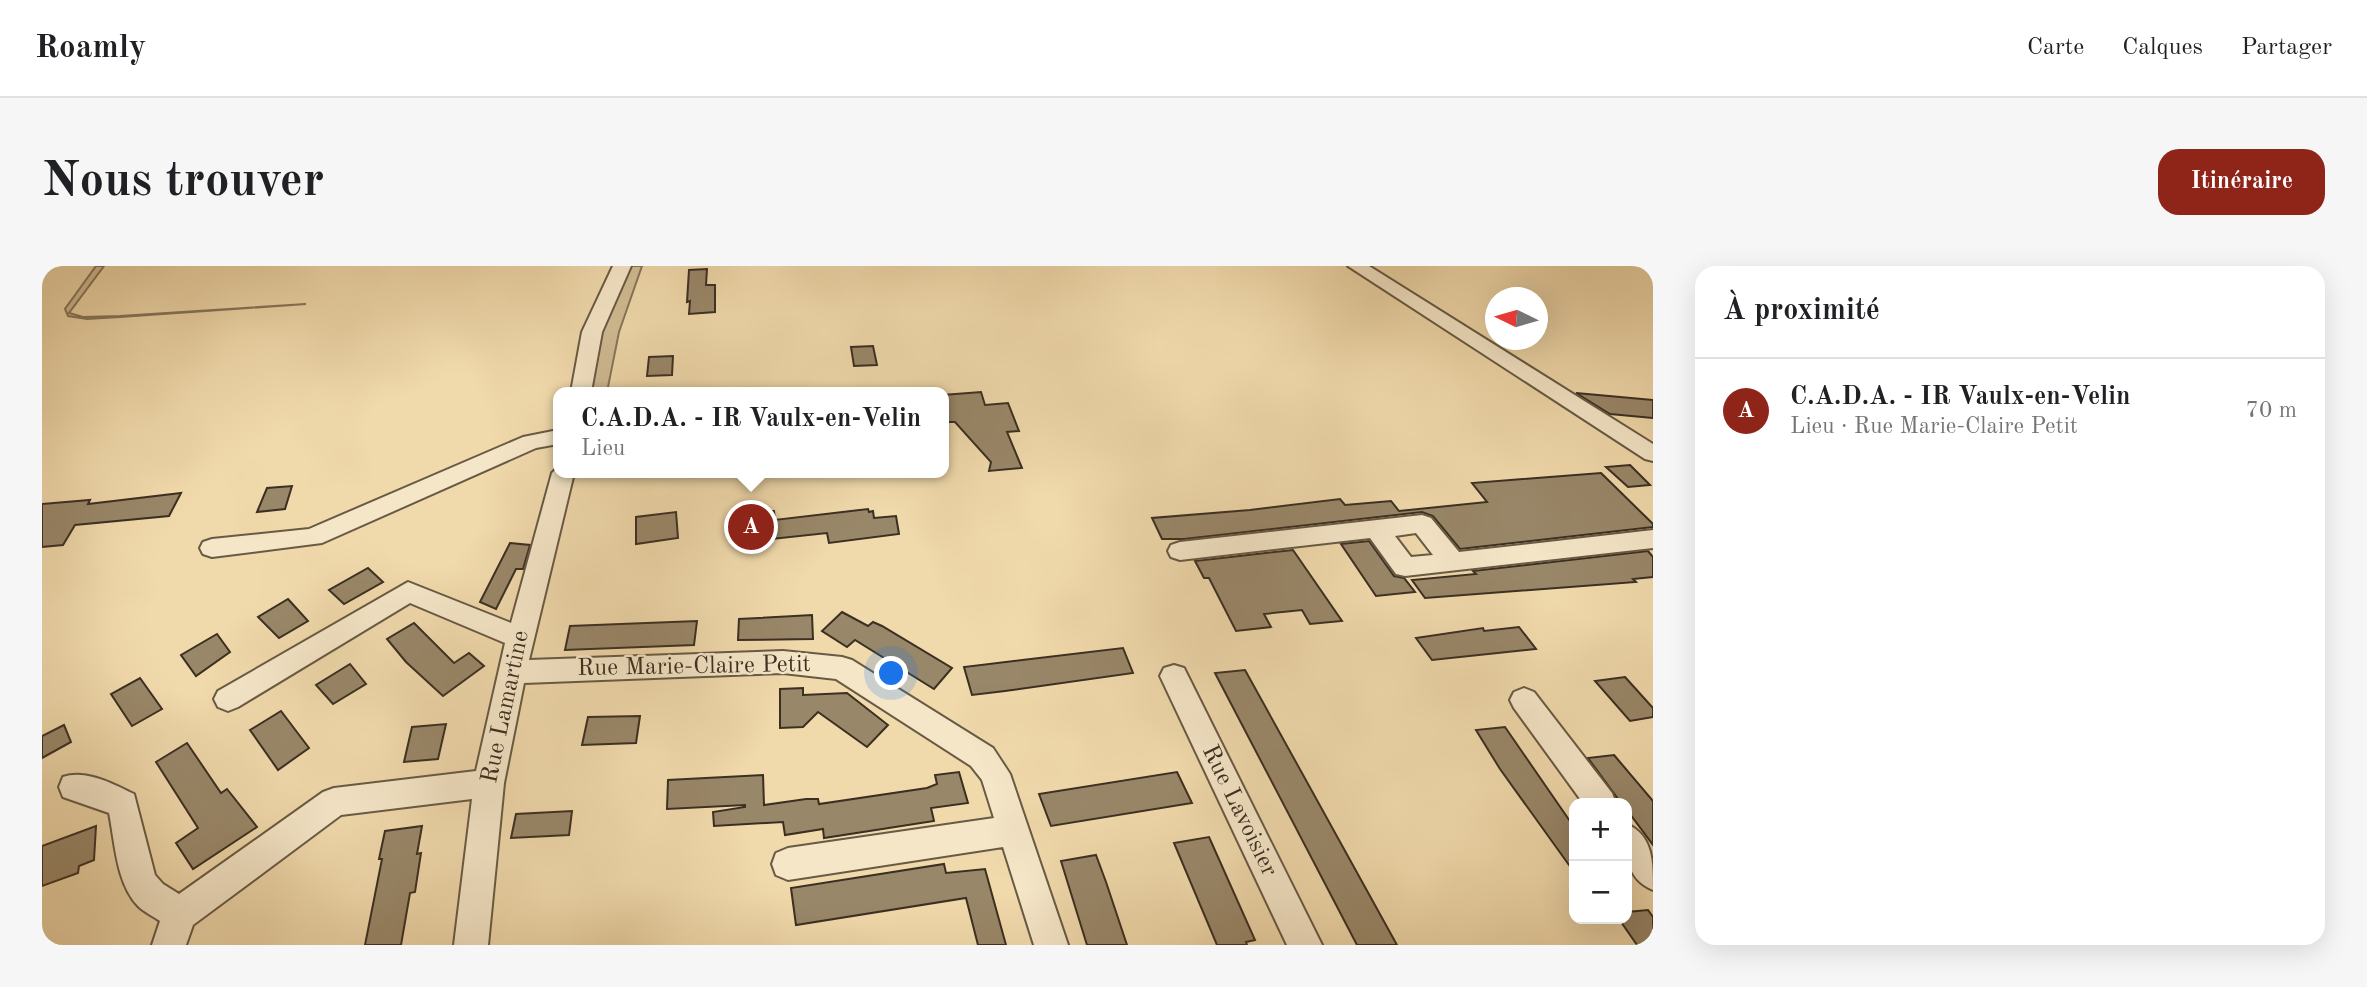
<!DOCTYPE html>
<html lang="fr">
<head>
<meta charset="utf-8">
<style>
  body { margin:0; font-family:"Old Standard TT",serif; background:#f6f6f6; color:#202124 }
  .controls { position:absolute; right:21px; bottom:21px; display:grid; overflow:hidden; border-radius:14px; box-shadow:0 7px 28px #0002 }
  .controls button { width:63px; height:63px; display:grid; place-items:center; padding:0; border:0; border-bottom:2px solid #e0e0e0; background:#fff; color:#202124; font:35px sans-serif }
  .compass { position:absolute; left:1443px; top:21px; width:63px; height:63px; border-radius:50%; background:#fff; box-shadow:0 7px 28px #0002; rotate:275deg }
  .you { position:absolute; left:850px; top:408px; width:24px; height:24px; margin:-18px; border:5px solid #fff; border-radius:50%; background:#1a73e8; box-shadow:0 0 0 10px #1a73e833 }
  .badge { display:grid; place-items:center; width:46px; height:46px; border-radius:50%; background:#8f2418; color:#fff; font-size:23px; font-weight:700 }
  .pin { position:absolute; translate:-50% -50%; border:4px solid #fff; box-shadow:0 2px 7px #0006 }
  .popup { position:absolute; left:511px; top:121px; width:396px; height:91px; box-sizing:border-box; display:grid; place-content:center; border-radius:14px; background:#fff; filter:drop-shadow(0 2px 5px #0005); font-size:23px; white-space:nowrap; color:#757577 }
  .popup b { font-size:26px; color:#202124 }
  .popup::after { content:''; position:absolute; left:50%; top:100%; margin-left:-14px; border:14px solid transparent; border-top-color:#fff }
  .list { margin:0; padding:0; list-style:none }
  h2 { display:flex; justify-content:space-between; align-items:center; height:91px; margin:0; padding:0 28px; font-size:30px }
  h2 small { font-size:23px; font-weight:400; color:#757577 }
  .list li { display:grid; grid-template-columns:46px 1fr auto; gap:21px; align-items:center; box-sizing:border-box; height:105px; padding:0 28px; border-top:2px solid #e0e0e0 }
  .list b { display:block; font-size:26px; white-space:nowrap }
  .list p { margin:0; font-size:23px; white-space:nowrap; color:#757577 }
  .list em { font-size:23px; font-style:normal; color:#757577 }
  .map { position:relative; flex:none; width:1611px; height:679px; overflow:hidden; border-radius:21px }
  header { display:flex; align-items:center; gap:42px; box-sizing:border-box; height:98px; padding:0 35px; background:#fff; border-bottom:2px solid #e0e0e0 }
  header strong { font-size:33px }
  nav { display:flex; gap:38px; margin-inline-start:auto; font-size:24px }
  .intro { display:flex; align-items:center; justify-content:space-between; box-sizing:border-box; height:168px; padding:0 42px }
  h1 { margin:0; font-size:49px }
  .button { padding:18px 32px; border-radius:21px; background:#8f2418; color:#fff; font-size:24px; font-weight:700 }
  main { display:flex; gap:42px; padding:0 42px }
  aside { flex:1; background:#fff; border-radius:21px; box-shadow:0 7px 28px #0002 }
  .map>svg:first-child { display:block }
  .green { fill:#d1bc94; stroke:#86765b; stroke-width:2 }
  .building { fill:#998769; stroke:#3b2f22; stroke-width:2 }
  .lines { fill:none; stroke-linecap:round; stroke-linejoin:round }
  .minor-casing { stroke:#685a44; stroke-width:4 }
  .minor { fill:#f5e6c8; fill-rule:evenodd }
  .labels { text-anchor:middle; dominant-baseline:central; stroke-width:5; stroke-linejoin:round; paint-order:stroke }
  .street-label { font-size:24px; fill:#3b2f22; stroke:#f5e6c8 }
</style>
</head>
<body>
<header>
<strong>Roamly</strong>
<nav><a>Carte</a><a>Calques</a><a>Partager</a></nav>
</header>
<div class="intro"><h1>Nous trouver</h1><a class="button">Itinéraire</a></div>
<main>
<div class="map">
<svg width="1611" height="679" viewBox="0 0 1611 679">
  <rect width="100%" height="100%" fill="#f0d9ab"/>
  <filter id="stains"><feTurbulence type="fractalNoise" baseFrequency=".00286" numOctaves="4"/><feColorMatrix values="0 0 0 0 .2 0 0 0 0 .09 0 0 0 0 .02 0 0 0 .5 -.17"/></filter>
  <radialGradient id="worn" r=".72"><stop offset=".6" stop-color="#630" stop-opacity="0"/><stop offset="1" stop-color="#630" stop-opacity=".3"/></radialGradient>
  <g class="green">
    <polygon points="54,0 62,0 27,47 41,51 78,50 264,38 78,51 45,53 26,50 23,43"/>
    <polygon points="584,0 600,0 577,66 565,126 545,126 550,86"/>
  </g>
  <g class="building">
    <polygon points="665,3 664,19 673,19 673,46 647,48 648,35 645,36 647,4"/>
    <polygon points="831,80 835,99 812,100 809,81"/>
    <polygon points="631,90 630,109 605,110 607,91"/>
    <polygon points="939,126 943,139 966,137 977,165 965,166 980,202 947,205 949,196 913,156 906,156 901,142 901,129"/>
    <polygon points="1534,127 1611,134 1611,152 1568,148"/>
    <polygon points="1588,199 1608,219 1586,221 1564,201"/>
    <polygon points="1559,207 1611,258 1611,261 1418,283 1391,250 1380,246 1142,273 1120,273 1110,252 1208,244 1298,233 1303,239 1349,235 1357,245 1445,236 1430,217"/>
    <polygon points="250,220 243,243 215,246 225,222"/>
    <polygon points="139,227 127,250 33,259 21,279 0,281 0,238 48,234 46,238"/>
    <polygon points="826,243 827,246 831,245 832,252 854,250 857,268 787,277 785,267 693,277 690,251 702,250 702,247 732,245 733,254"/>
    <polygon points="634,246 636,272 594,278 594,251"/>
    <polygon points="1327,275 1352,310 1362,312 1373,326 1334,330 1299,278"/>
    <polygon points="468,277 488,279 481,303 474,303 454,343 438,336"/>
    <polygon points="1251,284 1300,355 1268,358 1260,344 1222,348 1229,361 1194,365 1167,312 1162,312 1153,295"/>
    <polygon points="1606,285 1611,291 1611,311 1591,313 1594,316 1383,332 1370,314 1434,308 1431,305"/>
    <polygon points="326,302 341,316 302,338 287,324"/>
    <polygon points="246,333 266,355 237,372 216,351"/>
    <polygon points="800,346 826,360 831,356 840,360 910,402 892,423 813,374 805,381 780,365"/>
    <polygon points="770,349 771,373 696,374 697,353"/>
    <polygon points="655,355 652,379 523,384 528,360"/>
    <polygon points="372,357 412,397 427,387 442,400 401,430 364,396 345,373"/>
    <polygon points="1477,361 1494,383 1390,394 1374,372 1441,362 1442,365"/>
    <polygon points="175,368 188,386 154,410 139,389"/>
    <polygon points="1081,382 1091,407 963,425 930,429 922,401"/>
    <polygon points="308,398 324,418 291,438 274,419"/>
    <polygon points="1203,404 1255,498 1355,679 1315,679 1173,407"/>
    <polygon points="1583,411 1611,442 1611,451 1588,455 1553,415"/>
    <polygon points="98,412 120,443 90,460 69,428"/>
    <polygon points="761,422 761,429 805,427 846,459 825,481 776,446 761,461 738,462 738,423"/>
    <polygon points="239,445 267,482 236,504 208,464"/>
    <polygon points="598,450 594,477 540,479 546,451"/>
    <polygon points="404,458 396,493 362,496 370,461"/>
    <polygon points="22,459 29,476 0,492 0,470"/>
    <polygon points="1463,461 1532,561 1532,606 1458,503 1434,464"/>
    <polygon points="145,477 179,527 185,523 215,561 151,603 134,577 156,562 114,496"/>
    <polygon points="1572,489 1611,535 1611,579 1585,544 1585,537 1579,537 1546,492"/>
    <polygon points="917,506 926,537 889,542 892,555 782,572 781,563 743,569 741,556 672,560 671,546 703,541 703,539 625,543 626,514 721,509 722,539 764,533 776,533 777,538 885,522 895,518 893,509"/>
    <polygon points="1135,506 1150,537 1009,560 997,528"/>
    <polygon points="530,545 527,569 469,572 474,548"/>
    <polygon points="54,560 52,594 37,600 36,607 0,620 0,580"/>
    <polygon points="380,560 375,588 379,587 373,626 368,627 359,679 323,679 340,593 337,593 343,565"/>
    <polygon points="1167,571 1213,674 1204,676 1205,679 1175,679 1132,577"/>
    <polygon points="1054,589 1064,616 1085,679 1045,679 1019,595"/>
    <polygon points="902,598 904,607 943,603 964,679 936,679 924,632 754,659 749,622"/>
    <polygon points="1606,644 1611,651 1611,679 1595,679 1577,653 1585,653 1585,646"/>
  </g>
  <g class="lines">
    <defs>
      <g id="minor">
        <polygon points="571,0 589,0 560,66 549,126 529,126 540,66"/>
        <polygon points="1306,0 1327,0 1611,178 1611,195 1603,193"/>
        <polygon points="516,164 516,178 494,182 280,277 170,291 161,288 158,282 161,276 170,273 267,263 481,171"/>
        <path d="M516,201V207H532L487,394L741,385L800,391L810,394L951,482L968,508L1026,679H992L961,581L746,614L734,609L730,598L734,587L746,582L952,552L940,514L929,500L794,413L741,407L482,417L462,517L446,679H412L430,533L299,549L151,659L144,679H110L118,655C111,650 102,646 96,640C74,617 73,576 67,547L21,531L17,521L21,511C44,503 71,518 92,528L113,609L121,618L137,628L281,526L292,522L434,505L463,377L368,337L196,441L186,445L176,441L172,433L176,425L366,316L469,357L510,207Z"/>
        <path d="M1380,249L1389,252L1417,286L1611,264V282L1363,310L1354,308L1328,272L1138,294L1129,291L1126,285L1129,279L1138,276ZM1374,267L1391,289L1369,291L1353,270Z"/>
        <polygon points="1132,399 1142,402 1280,679 1245,679 1118,410 1122,402"/>
        <polygon points="1482,422 1492,426 1570,527 1574,537 1541,537 1472,442 1468,434 1472,426"/>
        <path d="M1585,558C1611,570 1611,595 1611,624C1582,612 1584,585 1585,558Z"/>
      </g>
    </defs>
    <use href="#minor" class="minor-casing"/>
    <use href="#minor" class="minor"/>
  </g>
  <g class="labels">
    <g class="street-label">
      <text transform="translate(652 401) rotate(-1)">Rue Marie-Claire Petit</text>
      <text transform="translate(464 441) rotate(-78)">Rue Lamartine</text>
      <text transform="translate(1197 545) rotate(64)">Rue Lavoisier</text>
    </g>
  </g>
  <rect width="100%" height="100%" filter="url(#stains)"/>
  <rect width="100%" height="100%" fill="url(#worn)"/>
</svg>
<div class="controls">
<button>+</button>
<button>−</button>
</div>
<svg class="compass" viewBox="-18 -18 36 36"><path d="M0-13l5 13h-10z" fill="#e53935"/><path d="M0 13l5-13h-10z" fill="#757577"/></svg>
<div class="you"></div>
<div class="pin badge" style="left:709px;top:261px">A</div>
<div class="popup"><b>C.A.D.A. - IR Vaulx-en-Velin</b>Lieu</div>
</div>
<aside>
<h2>À proximité<small></small></h2>
<ul class="list">
<li><span class="badge">A</span><div><b>C.A.D.A. - IR Vaulx-en-Velin</b><p>Lieu · Rue Marie-Claire Petit</p></div><em>70 m</em></li>
</ul>
</aside>
</main>
</body>
</html>
